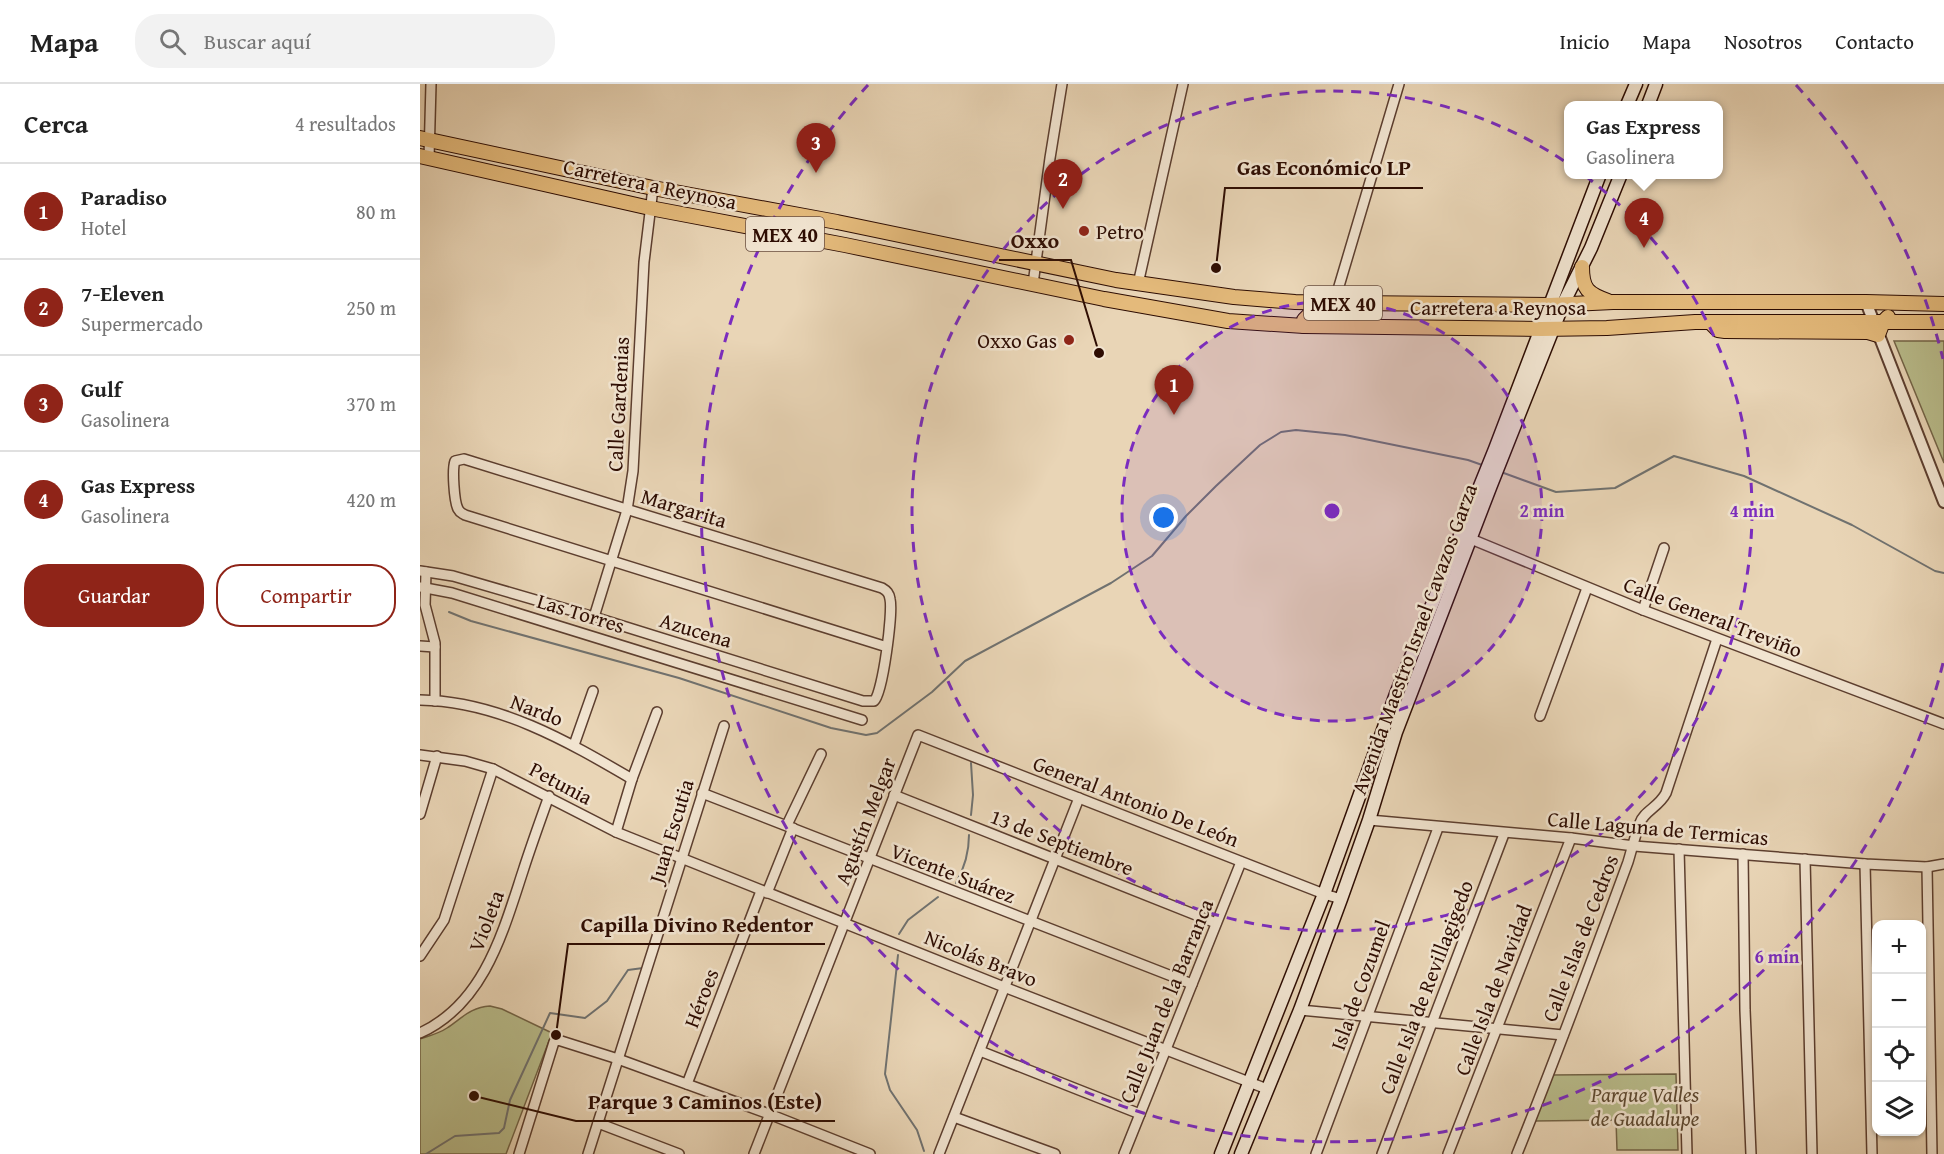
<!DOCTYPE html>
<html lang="es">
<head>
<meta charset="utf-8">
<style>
  body { margin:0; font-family:"Gentium Book Plus",serif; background:#f2f2f2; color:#222 }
  .controls { position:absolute; right:18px; bottom:18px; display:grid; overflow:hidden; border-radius:12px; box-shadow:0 2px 4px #0004 }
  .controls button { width:54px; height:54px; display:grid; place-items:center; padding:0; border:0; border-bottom:2px solid #e0e0e0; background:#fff; color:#222; font:30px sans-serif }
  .you { position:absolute; left:744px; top:434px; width:21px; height:21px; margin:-15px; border:4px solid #fff; border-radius:50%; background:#1a73e8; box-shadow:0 0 0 9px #1a73e833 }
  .badge { display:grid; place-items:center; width:39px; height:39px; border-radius:50%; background:#8f2418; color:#fff; font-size:20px; font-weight:700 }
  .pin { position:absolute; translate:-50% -50px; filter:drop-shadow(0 2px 3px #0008) }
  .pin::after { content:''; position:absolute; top:32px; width:21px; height:18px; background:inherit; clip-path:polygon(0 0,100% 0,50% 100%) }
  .popup { position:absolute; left:1144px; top:17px; width:159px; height:78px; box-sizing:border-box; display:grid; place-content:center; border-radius:12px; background:#fff; filter:drop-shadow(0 2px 4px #0005); font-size:20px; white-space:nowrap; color:#767676 }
  .popup b { font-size:22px; color:#222 }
  .popup::after { content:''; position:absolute; left:50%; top:100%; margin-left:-12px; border:12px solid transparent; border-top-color:#fff }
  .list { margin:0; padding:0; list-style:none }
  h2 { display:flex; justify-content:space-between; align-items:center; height:78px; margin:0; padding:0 24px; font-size:26px }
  h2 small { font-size:20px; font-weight:400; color:#767676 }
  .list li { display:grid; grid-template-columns:39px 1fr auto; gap:18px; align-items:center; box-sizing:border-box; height:96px; padding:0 24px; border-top:2px solid #e0e0e0 }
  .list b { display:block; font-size:22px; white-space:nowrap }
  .list p { margin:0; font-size:20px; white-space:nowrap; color:#767676 }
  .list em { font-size:20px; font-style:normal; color:#767676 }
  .actions { display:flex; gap:12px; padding:18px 24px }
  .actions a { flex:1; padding:14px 0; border:2px solid #8f2418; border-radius:24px; text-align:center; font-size:21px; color:#8f2418 }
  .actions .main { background:#8f2418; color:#fff }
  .icon { flex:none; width:33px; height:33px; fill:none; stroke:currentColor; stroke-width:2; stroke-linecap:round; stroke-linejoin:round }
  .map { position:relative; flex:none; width:1524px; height:1070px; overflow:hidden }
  header { display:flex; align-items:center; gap:36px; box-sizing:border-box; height:84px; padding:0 30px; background:#fff; border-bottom:2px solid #e0e0e0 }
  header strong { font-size:28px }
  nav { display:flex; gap:33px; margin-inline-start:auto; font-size:21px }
  .search { width:420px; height:54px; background:#f2f2f2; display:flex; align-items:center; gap:15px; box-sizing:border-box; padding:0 21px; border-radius:24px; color:#767676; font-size:22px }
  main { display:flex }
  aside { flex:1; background:#fff }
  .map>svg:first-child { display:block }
  .green { fill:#b9bd8c; stroke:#736447; stroke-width:1.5 }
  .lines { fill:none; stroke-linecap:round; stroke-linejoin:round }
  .stream { stroke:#707270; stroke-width:2 }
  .minor-casing { stroke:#5c3e2f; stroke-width:12 }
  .tertiary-casing { stroke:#5c3e2f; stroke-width:14 }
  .secondary-casing { stroke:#2d0c02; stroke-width:15 }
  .primary-casing { stroke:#2d0c02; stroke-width:16 }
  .minor { stroke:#f1e4d0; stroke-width:9 }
  .tertiary { stroke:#f1e4d0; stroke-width:10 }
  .secondary { stroke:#f1e4d0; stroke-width:12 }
  .primary { stroke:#e4ba7b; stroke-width:14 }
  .ring { fill:none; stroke:#7b2cbf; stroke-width:3; stroke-dasharray:10 8 }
  .poi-dot { fill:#8f2418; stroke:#f1e4d0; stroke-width:2 }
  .labels { text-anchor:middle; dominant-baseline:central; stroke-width:5; stroke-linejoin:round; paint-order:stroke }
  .shield { fill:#f1e4d0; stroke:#684d40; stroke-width:1.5 }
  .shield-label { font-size:20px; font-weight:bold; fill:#2d0c02 }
  .street-label { font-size:21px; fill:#2d0c02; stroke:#f1e4d0 }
  .poi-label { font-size:21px; fill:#2d0c02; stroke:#f1e4d0; text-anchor:start }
  .park-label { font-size:21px; font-style:italic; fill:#5e4a32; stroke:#f1e4d0 }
  .centre { fill:#7b2cbf; stroke:#f1e4d0; stroke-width:3 }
  .ring-label { font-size:18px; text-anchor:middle; font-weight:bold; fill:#7b2cbf; stroke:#f1e4d0; stroke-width:5; stroke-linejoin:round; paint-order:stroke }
  .leader { fill:none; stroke:#2d0c02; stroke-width:2 }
  .callout-dot { fill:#2d0c02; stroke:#f1e4d0; stroke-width:2 }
  .callout-label { font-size:22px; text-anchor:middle; font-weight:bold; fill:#2d0c02; stroke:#f1e4d0; stroke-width:5; stroke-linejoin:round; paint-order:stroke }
</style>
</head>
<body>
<header>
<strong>Mapa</strong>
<div class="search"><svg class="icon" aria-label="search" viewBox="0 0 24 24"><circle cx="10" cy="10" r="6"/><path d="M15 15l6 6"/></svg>Buscar aquí</div>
<nav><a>Inicio</a><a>Mapa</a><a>Nosotros</a><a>Contacto</a></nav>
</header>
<main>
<aside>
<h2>Cerca<small>4 resultados</small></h2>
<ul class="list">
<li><span class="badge">1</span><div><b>Paradiso</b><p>Hotel</p></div><em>80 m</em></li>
<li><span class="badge">2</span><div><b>7-Eleven</b><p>Supermercado</p></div><em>250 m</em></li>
<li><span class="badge">3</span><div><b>Gulf</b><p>Gasolinera</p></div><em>370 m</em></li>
<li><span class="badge">4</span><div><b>Gas Express</b><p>Gasolinera</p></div><em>420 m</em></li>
</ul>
<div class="actions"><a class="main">Guardar</a><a>Compartir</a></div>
</aside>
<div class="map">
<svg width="1524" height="1070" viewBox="0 0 1524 1070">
  <rect width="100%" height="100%" fill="#e9d5b6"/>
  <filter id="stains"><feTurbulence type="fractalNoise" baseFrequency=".00333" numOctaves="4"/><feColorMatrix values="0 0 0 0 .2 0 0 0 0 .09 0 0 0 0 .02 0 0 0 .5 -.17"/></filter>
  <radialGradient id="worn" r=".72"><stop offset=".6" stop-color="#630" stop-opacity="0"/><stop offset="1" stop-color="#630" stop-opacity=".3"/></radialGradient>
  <g class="green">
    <polygon points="1474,257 1524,257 1524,379"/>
    <path d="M70,922L82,925L132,949L86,1070H0V955C9,952 20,949 27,944C42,934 51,923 70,922Z"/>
    <polygon points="1256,990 1258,1066 1197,1066 1196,1036 1114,1037 1130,991"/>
  </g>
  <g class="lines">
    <g class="stream">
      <polyline points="1081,388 1136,408 1195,404 1254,372 1324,392 1432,441 1515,487 1524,489"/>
      <polyline points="29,528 51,537 259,594 411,644 446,651 457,649 512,608 545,577 691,499 732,472 766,432 796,402 840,361 861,348 876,346 925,351 1048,376 1065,382"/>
      <polyline points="551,679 553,711 551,731"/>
      <path d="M536,799C545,783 549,769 549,751"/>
      <polyline points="479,850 488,836 518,813"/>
      <polyline points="478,871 465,990 470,1006 497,1046 504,1067"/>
      <polyline points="6,1070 35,1052 79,1049 84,1044 90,1016 130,929 165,934 187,917 208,886 223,884"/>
    </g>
    <defs>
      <g id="minor">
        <polyline points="9,74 11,0"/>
        <polyline points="613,200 630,74 642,0"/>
        <polyline points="718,200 763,0"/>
        <polyline points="914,219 979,0"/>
        <polyline points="1051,455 1223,526 1524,640"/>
        <path d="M0,487L33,492L174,533L443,617H454C463,609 473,528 470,515C469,509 467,507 462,504L44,375L35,377C32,385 34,417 38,425C40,429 42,429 45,431L467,563"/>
        <polyline points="6,488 5,521 15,559 15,617"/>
        <polyline points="0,503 32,509 442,636"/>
        <polyline points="1223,526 1244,464"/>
        <polyline points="174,533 207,426 213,387 224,178 233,104"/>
        <polyline points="0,562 15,563"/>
        <path d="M0,616C78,617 147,657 212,695"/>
        <polyline points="1120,632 1167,504"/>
        <polyline points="154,661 173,607"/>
        <polyline points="0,671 45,677 73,685 196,748 584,903 847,1005"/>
        <polyline points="282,709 772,900"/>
        <polyline points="474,711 796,839"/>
        <polyline points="0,730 17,672"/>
        <polyline points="949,736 1151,754 1214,762 1445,780 1507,783 1524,780"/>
        <polyline points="367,741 401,670"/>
        <polyline points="196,748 212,695 237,628"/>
        <polyline points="1259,765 1267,1070"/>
        <polyline points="1323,770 1325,926 1331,1070"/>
        <polyline points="1385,775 1392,1070"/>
        <polyline points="1445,780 1452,1070"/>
        <polyline points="1507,783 1512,1070"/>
        <polyline points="347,809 373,744"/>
        <polyline points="0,872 24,836 73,685"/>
        <polyline points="880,926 1143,951"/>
        <path d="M0,949C64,920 83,848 103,787C111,762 120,737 129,712"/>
        <polyline points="560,967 720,1030"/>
        <polyline points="267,1000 341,807"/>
        <polyline points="534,1033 635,1070"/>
        <polyline points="178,1039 259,1070"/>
        <polyline points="99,1070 134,958 138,956 198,975 349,1030 450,1070"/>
        <polyline points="168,1070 304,642"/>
        <polyline points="334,1070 498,651 904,810 921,815"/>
        <polyline points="519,1070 659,714"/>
        <polyline points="704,1070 821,778"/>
        <polyline points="896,1070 1018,744"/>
        <polyline points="962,1070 1084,750"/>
        <polyline points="1028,1070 1151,754"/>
        <path d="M1097,1070C1136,974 1172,876 1208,778C1212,765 1215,751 1220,739C1224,727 1239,723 1246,709L1297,555"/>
      </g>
      <polyline id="tertiary" points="1446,218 1524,418"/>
      <g id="secondary">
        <polyline points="1207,21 1216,0"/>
        <polyline points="1228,21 1236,0"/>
        <polyline points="801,1070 904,810 976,610 1075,365 1180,90"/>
        <polyline points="821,1070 880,926 921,815 949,736 976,648 1071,401 1143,220 1171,164 1201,90"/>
      </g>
      <g id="primary">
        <polyline points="0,54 233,104 417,138 696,196 814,213 875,218 933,219 1130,221 1193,218 1446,218 1524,220"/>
        <polyline points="0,72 230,124 425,161 684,215 808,237 884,242 1121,245 1187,244 1275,238 1524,238"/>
        <path d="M1162,183C1162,205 1168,210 1188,217"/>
        <polyline points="1292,240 1298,246 1305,247 1448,248 1458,251 1463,238 1468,233"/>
        <polyline points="884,242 884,236 892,228 913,228"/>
      </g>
    </defs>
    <use href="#minor" class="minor-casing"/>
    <use href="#tertiary" class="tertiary-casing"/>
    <use href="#secondary" class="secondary-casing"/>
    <use href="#primary" class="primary-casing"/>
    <use href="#minor" class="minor"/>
    <use href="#tertiary" class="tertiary"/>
    <use href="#secondary" class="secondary"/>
    <use href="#primary" class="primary"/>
  </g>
  <circle cx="912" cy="427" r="210" fill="#7b2cbf" fill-opacity=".12"/>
  <g class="ring">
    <circle cx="912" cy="427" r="210"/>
    <circle cx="912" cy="427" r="420"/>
    <path d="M1523 579A630 630 0 1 1 448 1M1376 1A630 630 0 0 1 1523 275"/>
  </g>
  <g class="poi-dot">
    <circle cx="664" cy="147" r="6"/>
    <circle cx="649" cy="256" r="6"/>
  </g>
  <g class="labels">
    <g class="shield">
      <rect x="326" y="133" width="78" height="34" rx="4.5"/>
      <rect x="884" y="202" width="78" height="34" rx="4.5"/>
    </g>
    <g class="shield-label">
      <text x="365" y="150">MEX 40</text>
      <text x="923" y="219">MEX 40</text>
    </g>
    <g class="street-label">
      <text transform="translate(230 100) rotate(12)">Carretera a Reynosa</text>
      <text x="1078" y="223">Carretera a Reynosa</text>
      <text transform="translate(198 320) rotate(-87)">Calle Gardenias</text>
      <text transform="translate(264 424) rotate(17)">Margarita</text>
      <text transform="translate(161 529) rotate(17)">Las Torres</text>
      <text transform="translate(1293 533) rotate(21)">Calle General Treviño</text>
      <text transform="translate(276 546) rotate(17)">Azucena</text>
      <text transform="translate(994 555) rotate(-70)">Avenida Maestro Israel Cavazos Garza</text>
      <text transform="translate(117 626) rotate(21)">Nardo</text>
      <text transform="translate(141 699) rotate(28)">Petunia</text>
      <text transform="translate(716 717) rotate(21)">General Antonio De León</text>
      <text transform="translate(445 737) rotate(-69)">Agustín Melgar</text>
      <text transform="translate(1238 744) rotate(5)">Calle Laguna de Termicas</text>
      <text transform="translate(251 747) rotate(-73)">Juan Escutia</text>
      <text transform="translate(642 758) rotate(21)">13 de Septiembre</text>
      <text transform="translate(533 789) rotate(21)">Vicente Suárez</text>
      <text transform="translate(66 837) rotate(-69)">Violeta</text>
      <text transform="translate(1160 854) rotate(-69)">Calle Islas de Cedros</text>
      <text transform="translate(561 874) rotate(22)">Nicolás Bravo</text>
      <text transform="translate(940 901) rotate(-70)">Isla de Cozumel</text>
      <text transform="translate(1006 903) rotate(-69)">Calle Isla de Revillagigedo</text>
      <text transform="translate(1073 906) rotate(-69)">Calle Isla de Navidad</text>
      <text transform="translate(281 914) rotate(-69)">Héroes</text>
      <text transform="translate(746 917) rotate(-68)">Calle Juan de la Barranca</text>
    </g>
    <g class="poi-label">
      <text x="676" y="147">Petro</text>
      <text x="637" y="256" text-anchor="end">Oxxo Gas</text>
    </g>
    <g class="park-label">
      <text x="1225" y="1010">Parque Valles<tspan x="1225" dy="24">de Guadalupe</tspan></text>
    </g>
  </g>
  <circle cx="912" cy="427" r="9" class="centre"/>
  <g class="ring-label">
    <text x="1122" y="433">2 min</text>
    <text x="1332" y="433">4 min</text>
    <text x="1357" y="879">6 min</text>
  </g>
  <path class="leader" d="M796 184L805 104H1003M679 269L651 176H579M136 951L148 860H405M54 1012L156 1037H415"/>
  <g class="callout-dot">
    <circle cx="796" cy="184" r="6"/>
    <circle cx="679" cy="269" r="6"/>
    <circle cx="136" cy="951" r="6"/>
    <circle cx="54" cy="1012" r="6"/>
  </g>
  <g class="callout-label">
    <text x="904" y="91">Gas Económico LP</text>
    <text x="615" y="164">Oxxo</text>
    <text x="277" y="848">Capilla Divino Redentor</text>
    <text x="285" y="1025">Parque 3 Caminos (Este)</text>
  </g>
  <rect width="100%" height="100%" filter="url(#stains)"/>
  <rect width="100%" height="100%" fill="url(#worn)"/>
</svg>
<div class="controls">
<button>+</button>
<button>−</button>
<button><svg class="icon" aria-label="locate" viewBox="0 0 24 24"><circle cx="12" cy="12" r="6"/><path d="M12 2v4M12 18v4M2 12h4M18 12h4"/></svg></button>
<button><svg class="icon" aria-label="layers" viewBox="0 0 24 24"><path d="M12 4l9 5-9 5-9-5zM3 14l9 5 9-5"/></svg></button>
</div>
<div class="you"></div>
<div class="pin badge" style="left:754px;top:331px">1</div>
<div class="pin badge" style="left:643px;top:125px">2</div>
<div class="pin badge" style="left:396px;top:89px">3</div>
<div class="pin badge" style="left:1224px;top:164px">4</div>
<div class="popup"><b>Gas Express</b>Gasolinera</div>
</div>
</main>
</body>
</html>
